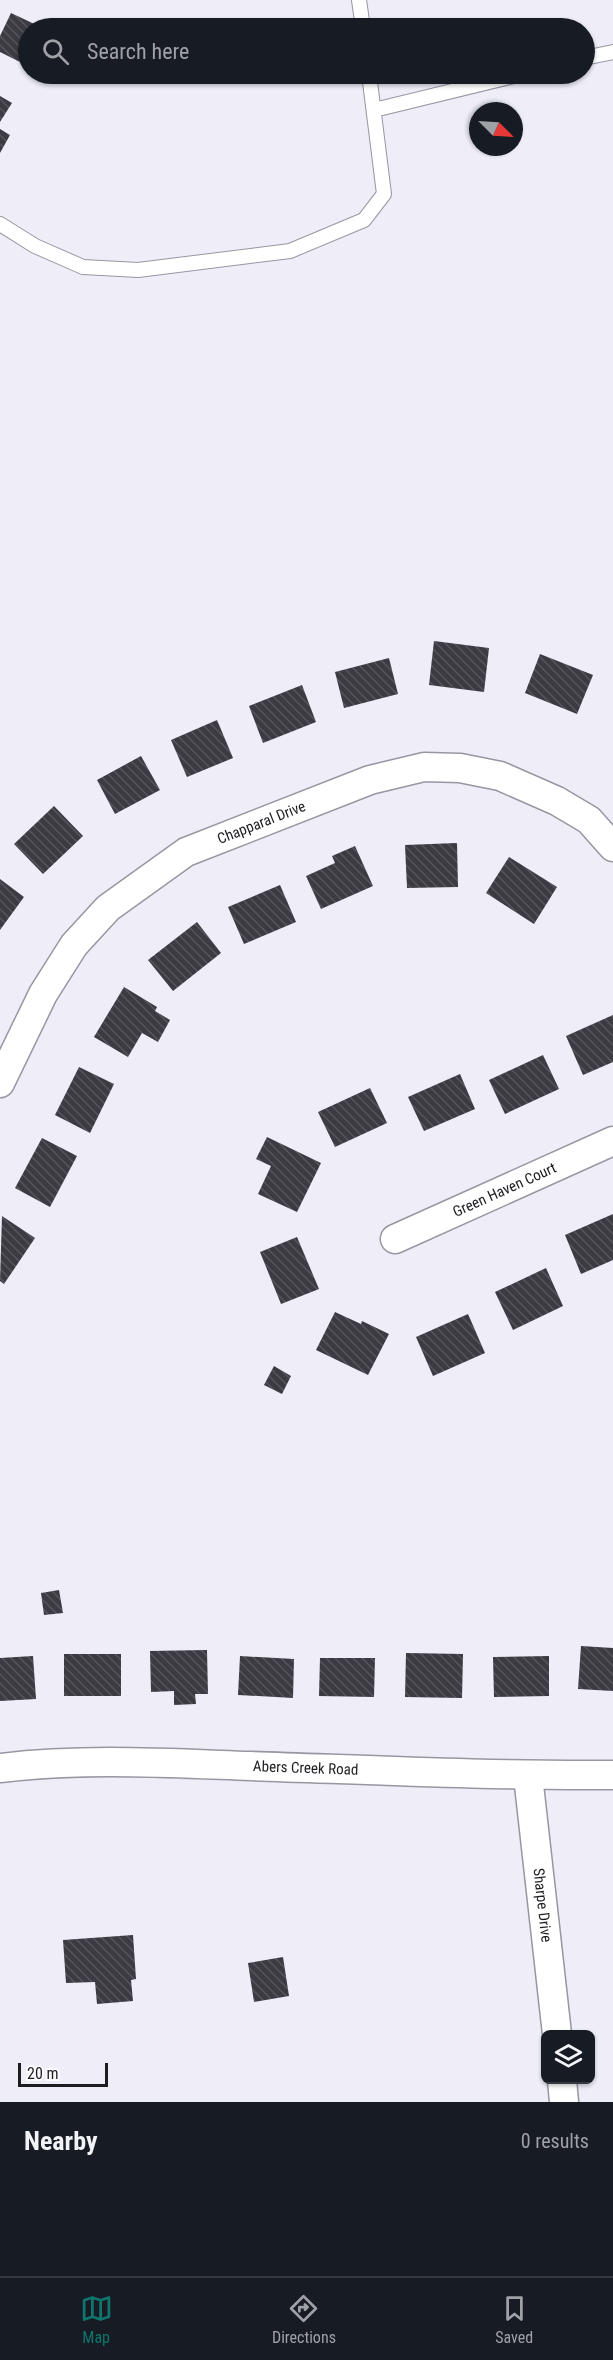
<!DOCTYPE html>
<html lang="en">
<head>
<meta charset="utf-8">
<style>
  body { margin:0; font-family:"Roboto Condensed",sans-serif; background:#242831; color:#f1f3f6 }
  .controls { position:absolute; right:18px; bottom:18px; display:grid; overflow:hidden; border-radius:9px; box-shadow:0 2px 4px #0004 }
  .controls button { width:54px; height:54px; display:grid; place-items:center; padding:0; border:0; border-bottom:2px solid #363941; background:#171b24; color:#f1f3f6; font:30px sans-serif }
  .compass { position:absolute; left:469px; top:102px; width:54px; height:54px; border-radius:50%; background:#171b24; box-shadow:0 2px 4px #0004; rotate:114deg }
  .scale { position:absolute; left:18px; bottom:15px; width:90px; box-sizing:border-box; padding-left:6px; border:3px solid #1d1c20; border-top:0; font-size:16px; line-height:21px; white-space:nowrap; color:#1d1c20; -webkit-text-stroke:4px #fcfbfe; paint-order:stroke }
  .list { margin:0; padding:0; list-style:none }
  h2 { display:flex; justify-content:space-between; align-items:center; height:78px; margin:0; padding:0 24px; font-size:26px }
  h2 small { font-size:20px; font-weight:400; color:#9ea1a6 }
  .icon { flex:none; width:33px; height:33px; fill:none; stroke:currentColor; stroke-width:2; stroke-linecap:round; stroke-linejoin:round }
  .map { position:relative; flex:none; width:613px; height:2102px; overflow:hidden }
  .search { position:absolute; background:#171b24; box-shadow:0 2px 4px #0004; left:18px; right:18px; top:18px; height:66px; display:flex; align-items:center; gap:15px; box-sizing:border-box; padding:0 21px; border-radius:33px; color:#9ea1a6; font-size:22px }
  .sheet { height:174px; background:#171b24 }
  nav { display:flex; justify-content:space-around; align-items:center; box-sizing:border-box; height:84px; border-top:2px solid #363941; background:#171b24; font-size:16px; color:#9ea1a6 }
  nav a { display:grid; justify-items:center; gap:3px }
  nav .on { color:#0f766e }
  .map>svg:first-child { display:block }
  .building { fill:url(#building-back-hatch) }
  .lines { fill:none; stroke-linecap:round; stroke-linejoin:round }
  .service-casing { stroke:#9896a0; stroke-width:16 }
  .minor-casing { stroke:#9896a0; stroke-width:31 }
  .service { stroke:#fff; stroke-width:14 }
  .minor { stroke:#fff; stroke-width:28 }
  .labels { text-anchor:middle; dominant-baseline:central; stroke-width:6; stroke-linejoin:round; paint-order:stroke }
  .street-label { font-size:15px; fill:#1d1c20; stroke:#fcfbfe }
</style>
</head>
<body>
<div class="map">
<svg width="613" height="2102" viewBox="0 0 613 2102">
  <defs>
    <pattern id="building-back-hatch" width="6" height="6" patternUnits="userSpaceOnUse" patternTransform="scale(1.5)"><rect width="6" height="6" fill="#3c3b43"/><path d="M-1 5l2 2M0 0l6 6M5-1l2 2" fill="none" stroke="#55555b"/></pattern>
  </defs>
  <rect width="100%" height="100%" fill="#eeedf8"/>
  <g class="building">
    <polygon points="11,13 43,28 28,28 28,66 0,52 0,36"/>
    <polygon points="0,96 12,103 0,122"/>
    <polygon points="0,129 10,135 0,153"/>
    <polygon points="434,641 489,648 484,692 429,685"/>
    <polygon points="540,654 593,675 577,714 525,693"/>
    <polygon points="389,658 398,694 344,708 335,672"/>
    <polygon points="302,685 316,722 263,743 249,706"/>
    <polygon points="217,720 233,758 187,777 171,740"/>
    <polygon points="141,756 160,790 115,814 97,780"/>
    <polygon points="54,806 83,836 43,874 14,844"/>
    <polygon points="457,843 458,887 407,888 405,845"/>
    <polygon points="355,846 373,886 321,909 306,876 335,863 332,856"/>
    <polygon points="509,857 557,887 534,924 486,893"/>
    <polygon points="0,879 24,897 0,930"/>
    <polygon points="280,885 296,922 244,944 228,907"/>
    <polygon points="197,922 221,953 173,991 148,960"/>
    <polygon points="124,987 157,1007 155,1011 170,1020 158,1042 142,1033 128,1057 94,1037"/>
    <polygon points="613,1015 613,1062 583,1075 566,1036"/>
    <polygon points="543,1055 559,1089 505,1114 489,1080"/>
    <polygon points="79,1067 114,1084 90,1133 55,1115"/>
    <polygon points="460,1074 475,1109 424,1131 408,1097"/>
    <polygon points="370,1088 387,1123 335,1147 318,1112"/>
    <polygon points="267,1137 321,1163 297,1212 258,1194 271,1166 256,1159"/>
    <polygon points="42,1138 77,1156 50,1207 15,1188"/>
    <polygon points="613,1214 613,1260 581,1274 565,1235"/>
    <polygon points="2,1216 35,1238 4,1284 0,1281"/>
    <polygon points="297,1237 319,1289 281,1304 260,1252"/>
    <polygon points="546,1268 563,1306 513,1330 495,1292"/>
    <polygon points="335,1312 361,1324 362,1321 389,1334 368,1375 316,1350"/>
    <polygon points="468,1314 485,1353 433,1376 416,1337"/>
    <polygon points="274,1366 291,1376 282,1394 264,1385"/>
    <polygon points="59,1590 63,1613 44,1615 41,1593"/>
    <polygon points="581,1646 613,1648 613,1691 578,1689"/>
    <polygon points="207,1650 208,1694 195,1694 196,1704 174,1705 174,1691 151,1692 150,1651"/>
    <polygon points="406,1653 463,1654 462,1698 405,1697"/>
    <rect x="64" y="1654" width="57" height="42"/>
    <polygon points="33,1656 36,1699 0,1701 0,1658"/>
    <polygon points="240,1656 294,1659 293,1698 238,1695"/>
    <polygon points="549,1656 549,1696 494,1697 493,1657"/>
    <polygon points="320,1658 375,1658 374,1697 319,1696"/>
    <polygon points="133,1935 136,1979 131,1980 133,2001 97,2004 95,1982 66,1983 63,1940"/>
    <polygon points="283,1957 289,1996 254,2002 248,1963"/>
  </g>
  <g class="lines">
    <defs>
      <g id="service">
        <polyline points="359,0 363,28"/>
        <polyline points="584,58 613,52"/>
        <polyline points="374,110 522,74"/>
        <polyline points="0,224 35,246 83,267 138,270 290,251 364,220 384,194 369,74"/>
      </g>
      <g id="minor">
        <path id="s1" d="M0,1083L43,994L74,945L108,908L186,852L370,780L424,767L460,768L500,776L557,801L589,820L613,847"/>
        <path id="s2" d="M395,1239L613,1141"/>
        <path id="s3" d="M0,1768C83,1758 166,1763 250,1766C371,1770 492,1776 613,1775"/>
        <path id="s4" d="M528,1776L557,2034"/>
        <polyline points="562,2080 564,2102"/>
      </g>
    </defs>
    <use href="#service" class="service-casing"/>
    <use href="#minor" class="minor-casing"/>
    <use href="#service" class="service"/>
    <use href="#minor" class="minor"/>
  </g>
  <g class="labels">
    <g class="street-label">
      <text stroke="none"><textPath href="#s1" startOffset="384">Chapparal Drive</textPath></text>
      <text stroke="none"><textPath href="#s2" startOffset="120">Green Haven Court</textPath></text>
      <text stroke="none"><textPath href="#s3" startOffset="306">Abers Creek Road</textPath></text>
      <text stroke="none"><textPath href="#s4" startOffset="130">Sharpe Drive</textPath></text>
    </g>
  </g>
</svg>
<div class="controls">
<button><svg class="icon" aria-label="layers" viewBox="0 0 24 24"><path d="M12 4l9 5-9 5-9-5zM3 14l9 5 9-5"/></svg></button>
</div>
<svg class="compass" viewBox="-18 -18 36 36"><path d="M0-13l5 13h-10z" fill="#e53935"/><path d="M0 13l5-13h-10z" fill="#9ea1a6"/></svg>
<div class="scale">20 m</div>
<div class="search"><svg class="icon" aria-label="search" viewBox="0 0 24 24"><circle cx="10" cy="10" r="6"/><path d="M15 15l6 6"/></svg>Search here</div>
</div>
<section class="sheet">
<h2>Nearby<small>0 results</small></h2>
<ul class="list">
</ul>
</section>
<nav>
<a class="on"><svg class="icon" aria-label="map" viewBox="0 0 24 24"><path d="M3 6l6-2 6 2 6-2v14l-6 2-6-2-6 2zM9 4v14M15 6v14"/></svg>Map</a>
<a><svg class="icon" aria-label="directions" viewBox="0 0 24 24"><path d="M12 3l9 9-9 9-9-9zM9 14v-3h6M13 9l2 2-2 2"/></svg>Directions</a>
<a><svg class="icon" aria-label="saved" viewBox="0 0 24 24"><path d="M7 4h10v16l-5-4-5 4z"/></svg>Saved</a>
</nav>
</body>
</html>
